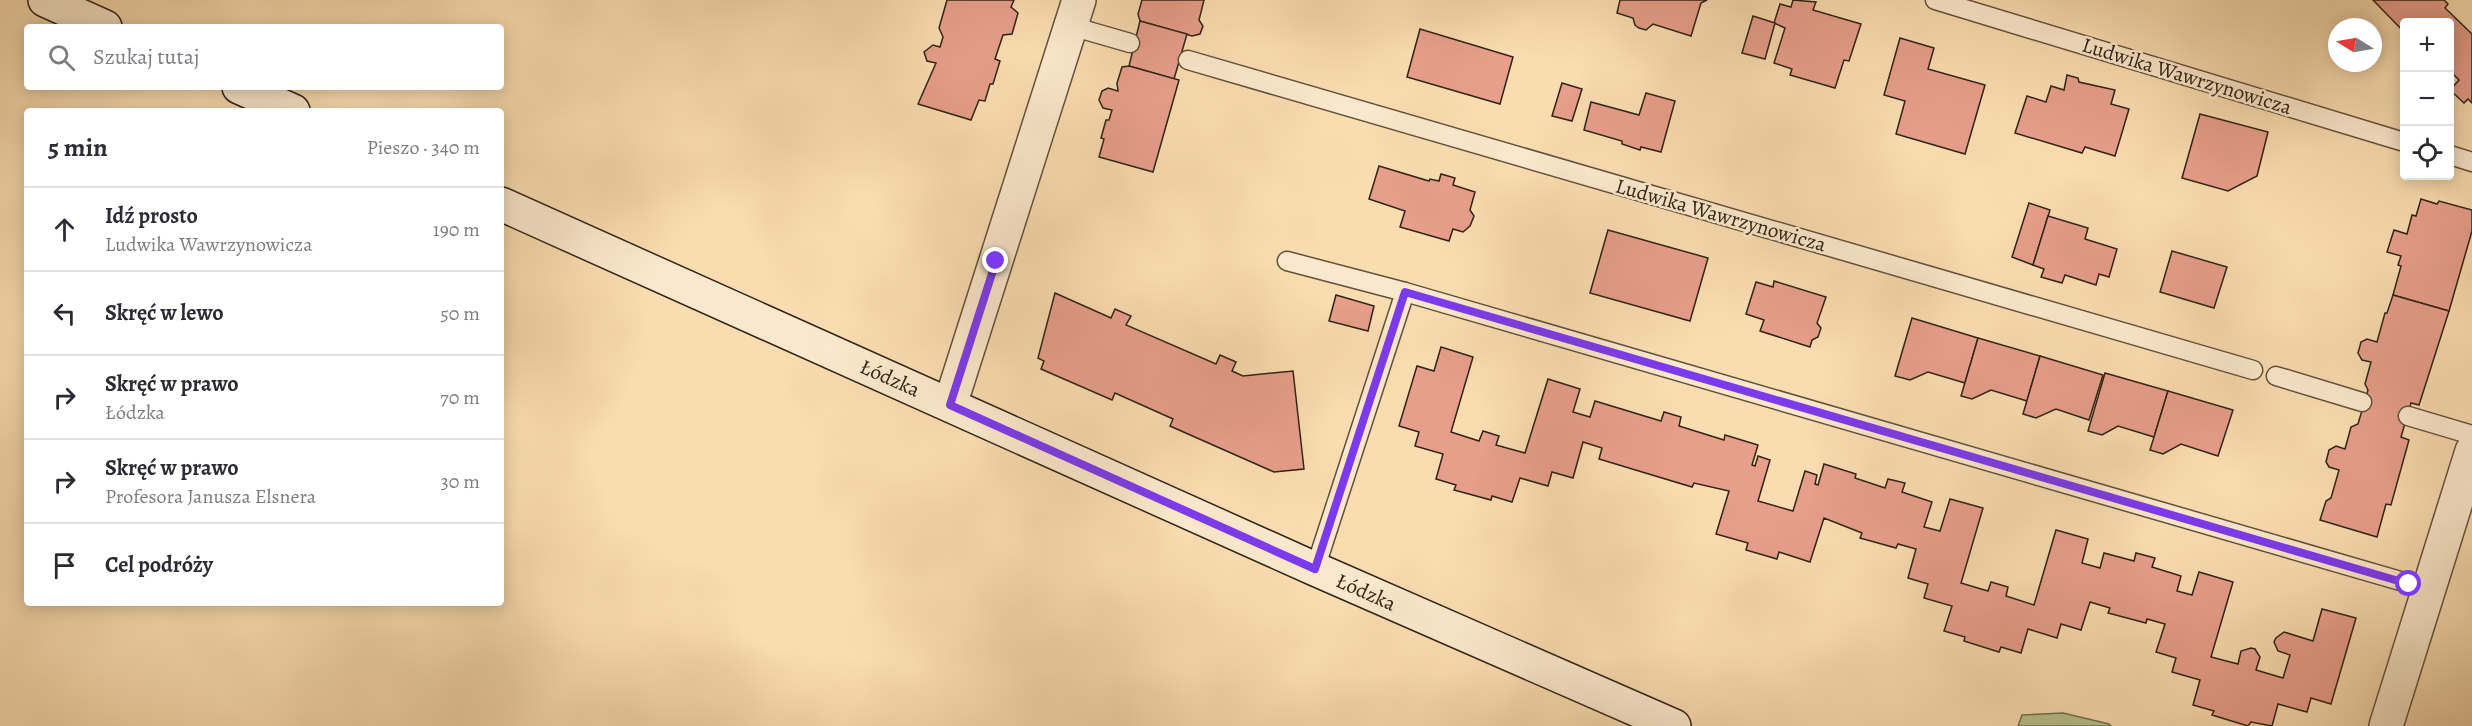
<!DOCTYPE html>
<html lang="pl">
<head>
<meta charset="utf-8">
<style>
  body { margin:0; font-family:Alegreya,serif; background:#f7f7f7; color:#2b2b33 }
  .controls { position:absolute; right:18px; top:18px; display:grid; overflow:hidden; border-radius:6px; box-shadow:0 3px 15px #0003 }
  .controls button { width:54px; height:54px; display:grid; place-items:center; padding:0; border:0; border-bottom:2px solid #e1e1e2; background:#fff; color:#2b2b33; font:30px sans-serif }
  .compass { position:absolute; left:2328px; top:18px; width:54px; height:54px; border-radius:50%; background:#fff; box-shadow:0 3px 15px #0003; rotate:281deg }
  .stop { position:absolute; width:18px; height:18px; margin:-14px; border:4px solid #7c3aed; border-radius:50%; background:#fff }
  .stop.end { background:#7c3aed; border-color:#fff; box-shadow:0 2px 6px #0008 }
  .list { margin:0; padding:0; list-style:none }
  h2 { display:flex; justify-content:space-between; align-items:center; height:78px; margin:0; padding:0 24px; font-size:26px }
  h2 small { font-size:20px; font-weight:400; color:#7c7c81 }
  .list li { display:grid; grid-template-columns:39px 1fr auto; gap:18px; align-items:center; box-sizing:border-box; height:84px; padding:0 24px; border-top:2px solid #e1e1e2 }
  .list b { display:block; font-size:22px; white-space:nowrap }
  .list p { margin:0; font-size:20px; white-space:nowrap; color:#7c7c81 }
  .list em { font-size:20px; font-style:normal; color:#7c7c81 }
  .icon { flex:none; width:33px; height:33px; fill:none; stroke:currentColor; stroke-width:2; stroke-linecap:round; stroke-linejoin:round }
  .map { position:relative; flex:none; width:2472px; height:726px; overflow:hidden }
  .search { position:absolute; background:#fff; box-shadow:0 3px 15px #0003; left:24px; top:24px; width:480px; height:66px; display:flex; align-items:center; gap:15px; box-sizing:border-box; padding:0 21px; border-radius:6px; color:#7c7c81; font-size:22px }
  .panel { position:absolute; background:#fff; box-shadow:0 3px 15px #0003; left:24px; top:108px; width:480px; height:498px; border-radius:6px }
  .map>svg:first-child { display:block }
  .green { fill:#b9c28e; stroke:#747252; stroke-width:1.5 }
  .building { fill:#e79e8b; stroke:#302315; stroke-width:1.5 }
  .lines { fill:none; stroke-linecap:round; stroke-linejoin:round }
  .lane-casing { stroke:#62513c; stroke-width:21 }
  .street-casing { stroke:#62513c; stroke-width:36 }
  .secondary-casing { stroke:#302315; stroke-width:36 }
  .lane { stroke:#fbe8cc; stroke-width:18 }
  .street { stroke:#fbe8cc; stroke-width:33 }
  .secondary { stroke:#fbe8cc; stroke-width:33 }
  .route { stroke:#7c3aed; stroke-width:8 }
  .labels { text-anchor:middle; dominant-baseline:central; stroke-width:5; stroke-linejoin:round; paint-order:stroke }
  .street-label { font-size:21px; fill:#302315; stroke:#fbe8cc }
</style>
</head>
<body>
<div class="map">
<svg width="2472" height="726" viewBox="0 0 2472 726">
  <rect width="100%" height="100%" fill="#f9dcb0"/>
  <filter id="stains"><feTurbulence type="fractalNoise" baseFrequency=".00333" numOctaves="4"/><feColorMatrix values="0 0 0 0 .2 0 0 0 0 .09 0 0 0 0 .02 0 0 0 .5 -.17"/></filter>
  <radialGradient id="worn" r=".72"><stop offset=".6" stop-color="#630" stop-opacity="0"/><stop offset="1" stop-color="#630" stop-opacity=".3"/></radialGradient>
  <polygon class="green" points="2063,713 2109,724 2111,726 2018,726 2022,715"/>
  <g class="building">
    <polygon points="947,0 1014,0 1011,7 1018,13 1012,34 1003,35 995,59 1000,61 993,84 990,84 985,101 979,100 971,120 918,104 936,63 927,61 924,52 933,45 940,47 943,37 939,28"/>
    <polygon points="1142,0 1204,0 1199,20 1203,26 1200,34 1192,36 1140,21 1138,14"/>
    <polygon points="1620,0 1707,0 1701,3 1691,36 1653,24 1646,30 1639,28 1635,25 1633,18 1617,13"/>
    <polygon points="1793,0 1816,2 1813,10 1861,24 1849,61 1844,60 1835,88 1790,75 1792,69 1774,63 1785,28 1774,23 1780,4 1791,7"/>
    <polygon points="2373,0 2444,0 2448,4 2445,8 2472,34 2472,103 2468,99 2464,103 2450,90 2459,80 2450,71 2450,22 2404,22 2404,32"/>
    <polygon points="1753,16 1775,23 1765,59 1742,53"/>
    <polygon points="1140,21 1187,34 1174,79 1129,66"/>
    <polygon points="1420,29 1513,57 1500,104 1407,77"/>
    <polygon points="1900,38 1934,48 1928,69 1985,85 1965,154 1896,134 1905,101 1884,95"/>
    <polygon points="1129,66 1179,80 1153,172 1099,157 1104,139 1101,138 1106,120 1109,120 1112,110 1103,108 1099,100 1102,91 1108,88 1118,91 1117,83 1122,67"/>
    <polygon points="2067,75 2078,78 2079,82 2115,90 2111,104 2129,109 2115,156 2085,147 2082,153 2015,133 2027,96 2046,102 2051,86 2064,90"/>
    <polygon points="1562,83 1582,89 1572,121 1552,116"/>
    <polygon points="1646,93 1675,101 1661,152 1641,147 1640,150 1622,144 1622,141 1584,130 1591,102 1639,115"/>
    <polygon points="2200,114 2268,132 2257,176 2228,191 2182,178"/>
    <polygon points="1379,166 1429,181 1430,179 1439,181 1441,174 1455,178 1453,185 1475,192 1470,210 1474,216 1470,226 1463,232 1453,229 1449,241 1400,227 1405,211 1369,199"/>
    <polygon points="2421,199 2437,204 2439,201 2472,210 2472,231 2449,311 2393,295 2401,266 2398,265 2401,256 2387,252 2394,230 2407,234 2412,215 2416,216"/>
    <polygon points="2029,203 2050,210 2033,265 2012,257"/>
    <polygon points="2048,216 2088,228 2085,239 2117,249 2109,277 2099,274 2096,285 2065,275 2062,283 2041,277 2044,269 2033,265"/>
    <polygon points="1608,230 1708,258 1690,321 1590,293"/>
    <polygon points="2172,251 2227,267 2214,308 2160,292"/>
    <polygon points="1774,281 1826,297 1817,323 1821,328 1818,337 1812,340 1810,347 1760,331 1764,320 1746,314 1756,282 1773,287"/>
    <polygon points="1055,293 1111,318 1115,309 1131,316 1126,325 1216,364 1220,355 1236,362 1232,371 1243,376 1293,371 1304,469 1274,472 1170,426 1173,419 1115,393 1112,400 1041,369 1044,361 1038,358"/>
    <polygon points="1336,295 1374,306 1368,331 1329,321"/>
    <polygon points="2393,295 2449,311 2419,405 2411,403 2401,437 2409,440 2391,505 2386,504 2377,537 2320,520 2326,501 2331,498 2339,470 2329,467 2326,462 2329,450 2336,446 2345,449 2351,427 2358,424 2368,390 2365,384 2371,362 2362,360 2358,353 2361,342 2367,339 2377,342 2385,313 2387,313"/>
    <polygon points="1912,318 1978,338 1965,383 1928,372 1910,380 1895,376"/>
    <polygon points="1978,338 2040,356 2027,401 1991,390 1972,399 1961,396"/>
    <polygon points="1441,347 1473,357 1451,432 1479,441 1483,431 1499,436 1496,445 1525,453 1548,379 1580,389 1573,412 1590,417 1595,401 1661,421 1664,412 1681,417 1679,426 1724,440 1725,435 1758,445 1752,465 1755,466 1758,456 1770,460 1758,501 1793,511 1805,471 1817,475 1815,484 1818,485 1824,464 1856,474 1855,478 1885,488 1888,479 1905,483 1902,492 1932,502 1924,527 1940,531 1950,499 1983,508 1961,583 1988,591 1991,582 2008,587 2006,596 2034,605 2056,530 2088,539 2082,563 2100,568 2104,553 2134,561 2136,553 2155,558 2152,567 2181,576 2177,591 2192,595 2199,572 2233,582 2211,657 2238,664 2241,651 2251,648 2255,649 2260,657 2256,670 2283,678 2290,655 2278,651 2274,642 2276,638 2284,632 2313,641 2322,609 2356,618 2331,704 2311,698 2307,712 2278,704 2272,726 2251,722 2248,726 2212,715 2214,711 2193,705 2200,680 2172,672 2176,658 2156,652 2165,624 2147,619 2146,623 2108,613 2110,608 2090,602 2081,630 2061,624 2057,638 2028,629 2021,653 2001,647 1999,652 1964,641 1965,637 1944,631 1952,606 1924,598 1928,584 1908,578 1916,549 1898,544 1896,548 1860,538 1862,533 1824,518 1810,562 1779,552 1777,559 1746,550 1748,543 1716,534 1729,491 1694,483 1692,487 1599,459 1602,448 1583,442 1573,478 1552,472 1548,486 1520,478 1512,502 1492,496 1491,500 1454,490 1456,485 1436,479 1443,454 1415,446 1419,432 1399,426 1417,366 1434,371"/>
    <polygon points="2040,356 2103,375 2089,420 2056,409 2036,418 2023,414"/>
    <polygon points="2105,373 2168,391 2154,437 2118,426 2102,435 2088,431"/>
    <polygon points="2168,391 2233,410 2218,456 2181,444 2163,454 2150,450"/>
  </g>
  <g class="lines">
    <defs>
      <g id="lane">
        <polyline points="1935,0 2404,142"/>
        <polyline points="1071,26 1130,43"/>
        <polyline points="1188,60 2253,370"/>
        <polyline points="2450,155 2472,162"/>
        <polyline points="1287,261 1405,292 2428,589"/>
        <polyline points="2276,376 2362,402"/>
        <polyline points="2408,416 2472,435"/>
        <polyline points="1315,569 1405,292"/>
      </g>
      <g id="street">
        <polyline points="950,405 1079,0"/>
        <polyline points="2386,726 2472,451"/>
      </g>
      <g id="secondary">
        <polyline points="45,0 105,27"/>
        <polyline points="239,87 293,111"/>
        <polyline points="501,204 1315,569 1674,726"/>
      </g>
    </defs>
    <use href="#lane" class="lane-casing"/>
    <use href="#street" class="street-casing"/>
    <use href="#secondary" class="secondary-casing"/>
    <use href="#lane" class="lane"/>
    <use href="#street" class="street"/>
    <use href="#secondary" class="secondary"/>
  </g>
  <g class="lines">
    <polyline class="route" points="996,261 950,405 1315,569 1405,292 2409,584"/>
  </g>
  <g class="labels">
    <g class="street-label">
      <text transform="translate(2187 76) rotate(17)">Ludwika Wawrzynowicza</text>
      <text transform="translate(1721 215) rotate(16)">Ludwika Wawrzynowicza</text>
      <text transform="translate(890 378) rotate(24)">Łódzka</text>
      <text transform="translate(1366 592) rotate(24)">Łódzka</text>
    </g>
  </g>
  <rect width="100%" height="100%" filter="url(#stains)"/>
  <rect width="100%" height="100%" fill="url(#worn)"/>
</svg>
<div class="controls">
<button>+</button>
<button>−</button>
<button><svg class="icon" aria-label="locate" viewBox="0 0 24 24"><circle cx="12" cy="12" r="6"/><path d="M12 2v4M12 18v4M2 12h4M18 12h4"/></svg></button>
</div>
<svg class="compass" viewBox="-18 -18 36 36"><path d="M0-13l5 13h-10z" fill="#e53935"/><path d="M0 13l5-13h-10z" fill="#7c7c81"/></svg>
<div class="stop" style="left:2409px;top:584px"></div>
<div class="stop end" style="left:996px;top:261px"></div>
<div class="search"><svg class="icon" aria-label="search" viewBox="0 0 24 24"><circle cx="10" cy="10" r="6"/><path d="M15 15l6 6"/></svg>Szukaj tutaj</div>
<section class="panel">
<h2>5 min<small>Pieszo · 340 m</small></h2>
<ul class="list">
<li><svg class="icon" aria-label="ahead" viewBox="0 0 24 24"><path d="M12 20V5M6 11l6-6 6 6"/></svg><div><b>Idź prosto</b><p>Ludwika Wawrzynowicza</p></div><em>190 m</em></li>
<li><svg class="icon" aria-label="left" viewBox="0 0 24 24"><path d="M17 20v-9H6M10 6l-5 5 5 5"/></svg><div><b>Skręć w lewo</b></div><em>50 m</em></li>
<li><svg class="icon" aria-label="right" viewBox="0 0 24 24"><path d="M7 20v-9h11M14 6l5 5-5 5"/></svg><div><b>Skręć w prawo</b><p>Łódzka</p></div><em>70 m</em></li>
<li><svg class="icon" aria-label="right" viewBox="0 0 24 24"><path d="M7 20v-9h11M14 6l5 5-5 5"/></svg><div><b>Skręć w prawo</b><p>Profesora Janusza Elsnera</p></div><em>30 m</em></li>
<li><svg class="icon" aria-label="arrive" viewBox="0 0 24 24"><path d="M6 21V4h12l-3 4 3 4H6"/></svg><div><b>Cel podróży</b></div></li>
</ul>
</section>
</div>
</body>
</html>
